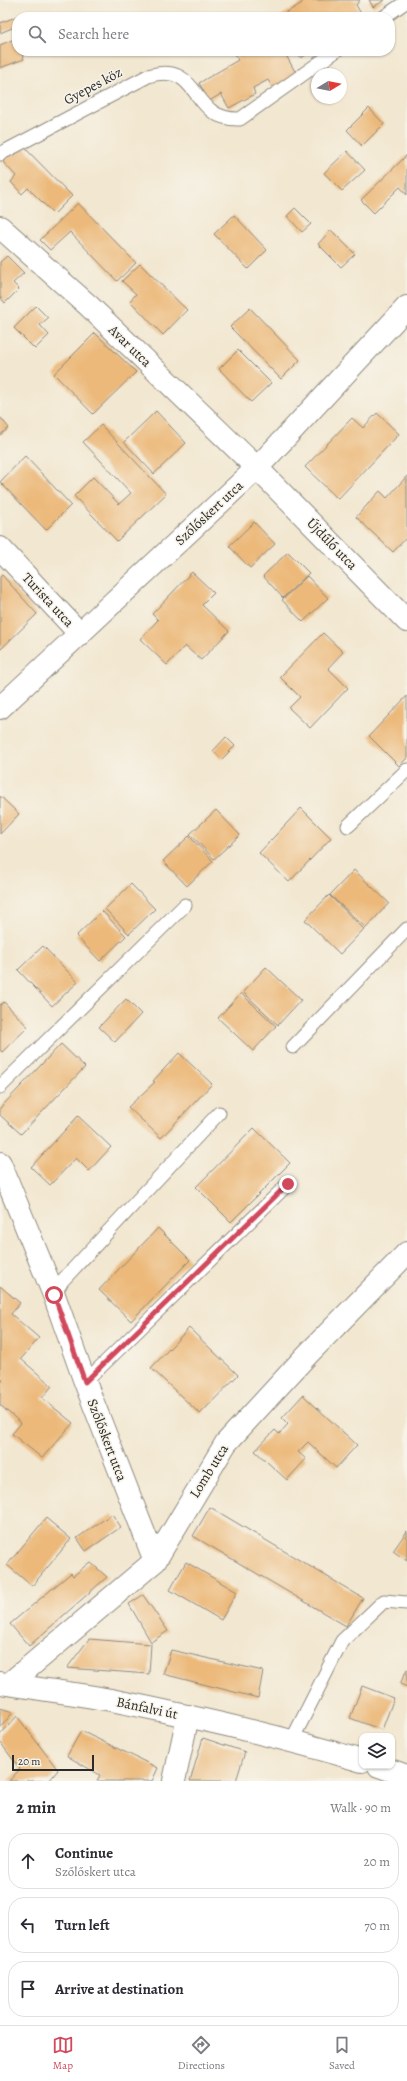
<!DOCTYPE html>
<html lang="en">
<head>
<meta charset="utf-8">
<style>
  body { margin:0; font-family:Alegreya,serif; background:#f2f2f3; color:#2b2b33 }
  .controls { position:absolute; right:12px; bottom:12px; display:grid; overflow:hidden; border-radius:8px; box-shadow:0 1px 3px #0004 }
  .controls button { width:36px; height:36px; display:grid; place-items:center; padding:0; border:0; border-bottom:1px solid #e1e1e2; background:#fff; color:#2b2b33; font:20px sans-serif }
  .compass { position:absolute; left:311px; top:68px; width:36px; height:36px; border-radius:50%; background:#fff; box-shadow:0 1px 3px #0004; rotate:80deg }
  .scale { position:absolute; left:12px; bottom:10px; width:82px; box-sizing:border-box; padding-left:4px; border:2px solid #2b2b2b; border-top:0; font-size:11px; line-height:14px; white-space:nowrap; color:#2b2b2b; -webkit-text-stroke:3px #f7f3e8; paint-order:stroke }
  .stop { position:absolute; width:12px; height:12px; margin:-9px; border:3px solid #d1495b; border-radius:50%; background:#fff }
  .stop.end { background:#d1495b; border-color:#fff; box-shadow:0 1px 4px #0008 }
  .list { margin:0; padding:0; list-style:none }
  h2 { display:flex; justify-content:space-between; align-items:center; height:52px; margin:0; padding:0 16px; font-size:17px }
  h2 small { font-size:13px; font-weight:400; color:#7c7c81 }
  .list li { display:grid; grid-template-columns:26px 1fr auto; gap:12px; align-items:center; box-sizing:border-box; height:56px; margin:0 8px 8px; padding:0 8px; border:1px solid #e1e1e2; border-radius:16px }
  .list b { display:block; font-size:15px; white-space:nowrap }
  .list p { margin:0; font-size:13px; white-space:nowrap; color:#7c7c81 }
  .list em { font-size:13px; font-style:normal; color:#7c7c81 }
  .icon { flex:none; width:22px; height:22px; fill:none; stroke:currentColor; stroke-width:2; stroke-linecap:round; stroke-linejoin:round }
  .map { position:relative; flex:none; width:407px; height:1781px; overflow:hidden }
  .search { position:absolute; background:#fff; box-shadow:0 1px 3px #0004; left:12px; right:12px; top:12px; height:44px; display:flex; align-items:center; gap:10px; box-sizing:border-box; padding:0 14px; border-radius:16px; color:#7c7c81; font-size:15px }
  .sheet { height:244px; background:#fff }
  nav { display:flex; justify-content:space-around; align-items:center; box-sizing:border-box; height:56px; border-top:1px solid #e1e1e2; background:#fff; font-size:11px; color:#7c7c81 }
  nav a { display:grid; justify-items:center; gap:2px }
  nav .on { color:#d1495b }
  .map>svg:first-child { display:block }
  .building { fill:#ecb97a }
  .lines { fill:none; stroke-linecap:round; stroke-linejoin:round }
  .service-casing { stroke:#8e897e; stroke-width:15 }
  .minor-casing { stroke:#8e897e; stroke-width:24 }
  .tertiary-casing { stroke:#8e897e; stroke-width:24 }
  .service { stroke:#fff; stroke-width:13 }
  .minor { stroke:#fff; stroke-width:22 }
  .tertiary { stroke:#fff; stroke-width:22 }
  .route { stroke:#d1495b; stroke-width:5 }
  .labels { text-anchor:middle; dominant-baseline:central; stroke-width:3; stroke-linejoin:round; paint-order:stroke }
  .street-label { font-size:14px; fill:#2b2b2b; stroke:#f7f3e8 }
</style>
</head>
<body>
<div class="map">
<svg width="407" height="1781" viewBox="0 0 407 1781">
  <rect width="100%" height="100%" fill="#f7f3e8"/>
  <filter id="ink" filterUnits="userSpaceOnUse"><feTurbulence type="fractalNoise" baseFrequency=".025" numOctaves="2"/><feDisplacementMap in="SourceGraphic" scale="8" xChannelSelector="R" yChannelSelector="G"/><feConvolveMatrix kernelMatrix="1 2 1 2 8 2 1 2 1" color-interpolation-filters="sRGB"/></filter>
  <filter id="wash" filterUnits="userSpaceOnUse"><feTurbulence type="fractalNoise" baseFrequency=".012" numOctaves="4" result="noise"/><feDisplacementMap in="SourceGraphic" scale="16" xChannelSelector="R" yChannelSelector="G"/><feGaussianBlur stdDeviation="0.9" result="paint"/><feColorMatrix in="noise" values="0 0 0 0 0 0 0 0 0 0 0 0 0 0 0 0 0 1.4 0 .05"/><feComposite in="paint" operator="in"/></filter>
  <g filter="url(#wash)">
    <rect width="100%" height="100%" fill="#f2e7d0"/>
    <g id="blocks">
      <g class="building">
        <polygon points="302,0 360,0 356,5 363,17 279,17 302,3"/>
        <polygon points="369,0 385,0 373,7"/>
        <polygon points="24,14 25,17 17,17 17,26 0,33 0,23"/>
        <polygon points="17,38 17,51 21,51 24,59 0,68 0,45"/>
        <polygon points="241,51 292,51 287,57 298,77 274,90 268,80 253,88 255,94 229,108 221,94 209,101 199,83 238,60 235,54"/>
        <polygon points="297,51 312,51 301,58"/>
        <polygon points="369,108 384,124 362,146 347,130"/>
        <polygon points="21,144 72,196 54,214 28,188 22,194 11,182 16,176 3,162"/>
        <polygon points="347,151 365,170 342,191 324,173"/>
        <polygon points="407,155 407,195 400,187 374,213 361,200"/>
        <polygon points="78,203 136,263 117,281 70,232 50,250 40,240"/>
        <polygon points="295,208 311,224 302,232 287,216"/>
        <polygon points="234,215 267,250 248,269 214,234"/>
        <polygon points="331,230 355,254 341,267 318,244"/>
        <polygon points="7,256 24,273 13,283 19,289 5,303 0,297 0,262"/>
        <polygon points="140,264 187,310 163,335 130,301 136,294 122,281"/>
        <polygon points="36,306 48,318 40,325 49,335 35,349 14,328"/>
        <polygon points="250,308 300,360 281,379 230,327"/>
        <polygon points="95,333 136,372 93,414 54,374"/>
        <polygon points="238,350 271,383 251,402 219,369"/>
        <polygon points="156,411 186,443 154,474 124,442"/>
        <polygon points="377,413 399,434 338,499 305,467 352,418 363,428"/>
        <polygon points="0,417 9,428 0,435"/>
        <polygon points="101,425 166,494 117,541 74,496 93,477 119,504 131,493 83,442"/>
        <polygon points="25,456 71,505 46,530 0,482"/>
        <polygon points="407,476 407,537 393,552 356,517 380,491 387,498"/>
        <polygon points="254,522 275,544 250,568 229,546"/>
        <polygon points="288,552 309,573 283,598 263,576"/>
        <polygon points="192,572 214,593 202,605 229,631 201,660 185,646 167,665 140,639 158,620 152,614"/>
        <polygon points="2,575 37,614 0,650 0,577"/>
        <polygon points="307,576 328,598 303,622 282,600"/>
        <polygon points="323,633 343,652 328,668 348,688 310,728 289,708 300,697 280,677"/>
        <polygon points="407,696 407,758 399,766 369,736"/>
        <polygon points="226,737 235,746 222,759 213,751"/>
        <polygon points="0,796 19,814 0,834"/>
        <polygon points="301,808 331,838 289,882 259,853"/>
        <polygon points="216,810 240,835 214,859 190,834"/>
        <polygon points="189,836 213,861 187,886 163,861"/>
        <polygon points="354,870 389,903 366,928 330,895"/>
        <polygon points="131,884 155,909 129,934 105,909"/>
        <polygon points="329,895 364,929 340,954 305,920"/>
        <polygon points="102,911 126,936 100,961 76,936"/>
        <polygon points="43,946 78,982 52,1006 18,970"/>
        <polygon points="266,967 301,1000 278,1025 243,992"/>
        <polygon points="241,993 276,1026 253,1051 218,1018"/>
        <polygon points="126,999 141,1014 115,1042 99,1027"/>
        <polygon points="4,1002 28,1027 2,1052 0,1050 0,1005"/>
        <polygon points="61,1044 85,1067 21,1134 0,1115 0,1108"/>
        <polygon points="179,1053 212,1084 161,1138 128,1107 155,1082 153,1081"/>
        <polygon points="78,1116 111,1147 89,1171 76,1158 50,1185 31,1167"/>
        <polygon points="254,1128 290,1163 231,1222 196,1187"/>
        <polygon points="158,1228 190,1260 131,1321 99,1290"/>
        <polygon points="0,1286 20,1303 11,1314 39,1338 21,1359 52,1386 42,1398 73,1423 42,1458 12,1434 21,1423 0,1405 0,1384 3,1380 0,1378"/>
        <polygon points="189,1328 238,1375 200,1414 151,1368"/>
        <polygon points="303,1395 357,1445 336,1468 308,1442 298,1452 306,1459 287,1480 255,1451 275,1430 279,1434 288,1424 282,1418"/>
        <polygon points="210,1507 363,1598 346,1626 193,1536"/>
        <polygon points="112,1514 121,1527 86,1551 77,1538"/>
        <polygon points="46,1518 71,1539 32,1586 7,1565"/>
        <polygon points="407,1531 407,1561 393,1551"/>
        <polygon points="90,1562 107,1577 29,1646 10,1624 71,1573 73,1576"/>
        <polygon points="186,1562 237,1592 221,1620 170,1590"/>
        <polygon points="143,1595 168,1631 151,1642 129,1604"/>
        <polygon points="89,1639 151,1644 149,1674 67,1668"/>
        <polygon points="171,1650 263,1671 258,1698 163,1674"/>
        <polygon points="407,1669 407,1687 400,1684"/>
        <polygon points="362,1686 394,1698 382,1730 350,1718"/>
        <polygon points="0,1708 13,1712 0,1728"/>
        <polygon points="17,1716 58,1770 49,1781 9,1781 20,1769 0,1742 0,1735"/>
        <polygon points="81,1731 158,1768 152,1781 97,1781 100,1775 67,1756"/>
        <polygon points="203,1738 245,1752 236,1781 190,1781"/>
      </g>
    </g>
  </g>
  <g filter="url(#ink)">
    <use href="#blocks" fill-opacity="0" stroke="#8e897e" stroke-width="1"/>
    <g class="lines">
      <defs>
        <g id="service">
          <polyline points="384,17 407,1"/>
          <path d="M0,154L148,76C203,60 188,121 240,119L336,51"/>
          <polyline points="348,826 407,770"/>
          <polyline points="293,1047 407,929"/>
          <polyline points="0,1087 185,905"/>
          <polyline points="54,1295 62,1281 219,1113"/>
          <polyline points="85,1382 288,1184"/>
          <polyline points="292,1740 342,1641 384,1601 407,1603"/>
        </g>
        <g id="minor">
          <polyline points="0,227 89,306 257,468 407,621"/>
          <polyline points="0,548 80,634"/>
          <polyline points="0,708 257,468 407,307"/>
          <polyline points="0,1163 54,1295 85,1382 155,1561"/>
          <polyline points="9,1684 155,1561 226,1443 307,1355 407,1253"/>
          <polyline points="174,1781 188,1716"/>
        </g>
        <g id="tertiary">
          <path d="M0,1683C37,1689 74,1693 111,1700C196,1717 279,1736 362,1761"/>
          <polyline points="379,1766 407,1776"/>
        </g>
      </defs>
      <use href="#service" class="service-casing"/>
      <use href="#minor" class="minor-casing"/>
      <use href="#tertiary" class="tertiary-casing"/>
      <use href="#service" class="service"/>
      <use href="#minor" class="minor"/>
      <use href="#tertiary" class="tertiary"/>
    </g>
  </g>
  <g class="lines" filter="url(#ink)">
    <polyline class="route" points="54,1295 85,1382 288,1184"/>
  </g>
  <g class="labels">
    <g class="street-label">
      <text transform="translate(93 86) rotate(-28)">Gyepes köz</text>
      <text transform="translate(130 346) rotate(44)">Avar utca</text>
      <text transform="translate(209 513) rotate(-43)">Szőlőskert utca</text>
      <text transform="translate(332 544) rotate(46)">Újdűlő utca</text>
      <text transform="translate(48 600) rotate(47)">Turista utca</text>
      <text transform="translate(107 1440) rotate(69)">Szőlőskert utca</text>
      <text transform="translate(209 1471) rotate(-58)">Lomb utca</text>
      <text transform="translate(147 1708) rotate(12)">Bánfalvi út</text>
    </g>
  </g>
</svg>
<div class="controls">
<button><svg class="icon" aria-label="layers" viewBox="0 0 24 24"><path d="M12 4l9 5-9 5-9-5zM3 14l9 5 9-5"/></svg></button>
</div>
<svg class="compass" viewBox="-18 -18 36 36"><path d="M0-13l5 13h-10z" fill="#e53935"/><path d="M0 13l5-13h-10z" fill="#7c7c81"/></svg>
<div class="scale">20 m</div>
<div class="stop" style="left:54px;top:1295px"></div>
<div class="stop end" style="left:288px;top:1184px"></div>
<div class="search"><svg class="icon" aria-label="search" viewBox="0 0 24 24"><circle cx="10" cy="10" r="6"/><path d="M15 15l6 6"/></svg>Search here</div>
</div>
<section class="sheet">
<h2>2 min<small>Walk · 90 m</small></h2>
<ul class="list">
<li><svg class="icon" aria-label="ahead" viewBox="0 0 24 24"><path d="M12 20V5M6 11l6-6 6 6"/></svg><div><b>Continue</b><p>Szőlőskert utca</p></div><em>20 m</em></li>
<li><svg class="icon" aria-label="left" viewBox="0 0 24 24"><path d="M17 20v-9H6M10 6l-5 5 5 5"/></svg><div><b>Turn left</b></div><em>70 m</em></li>
<li><svg class="icon" aria-label="arrive" viewBox="0 0 24 24"><path d="M6 21V4h12l-3 4 3 4H6"/></svg><div><b>Arrive at destination</b></div></li>
</ul>
</section>
<nav>
<a class="on"><svg class="icon" aria-label="map" viewBox="0 0 24 24"><path d="M3 6l6-2 6 2 6-2v14l-6 2-6-2-6 2zM9 4v14M15 6v14"/></svg>Map</a>
<a><svg class="icon" aria-label="directions" viewBox="0 0 24 24"><path d="M12 3l9 9-9 9-9-9zM9 14v-3h6M13 9l2 2-2 2"/></svg>Directions</a>
<a><svg class="icon" aria-label="saved" viewBox="0 0 24 24"><path d="M7 4h10v16l-5-4-5 4z"/></svg>Saved</a>
</nav>
</body>
</html>
